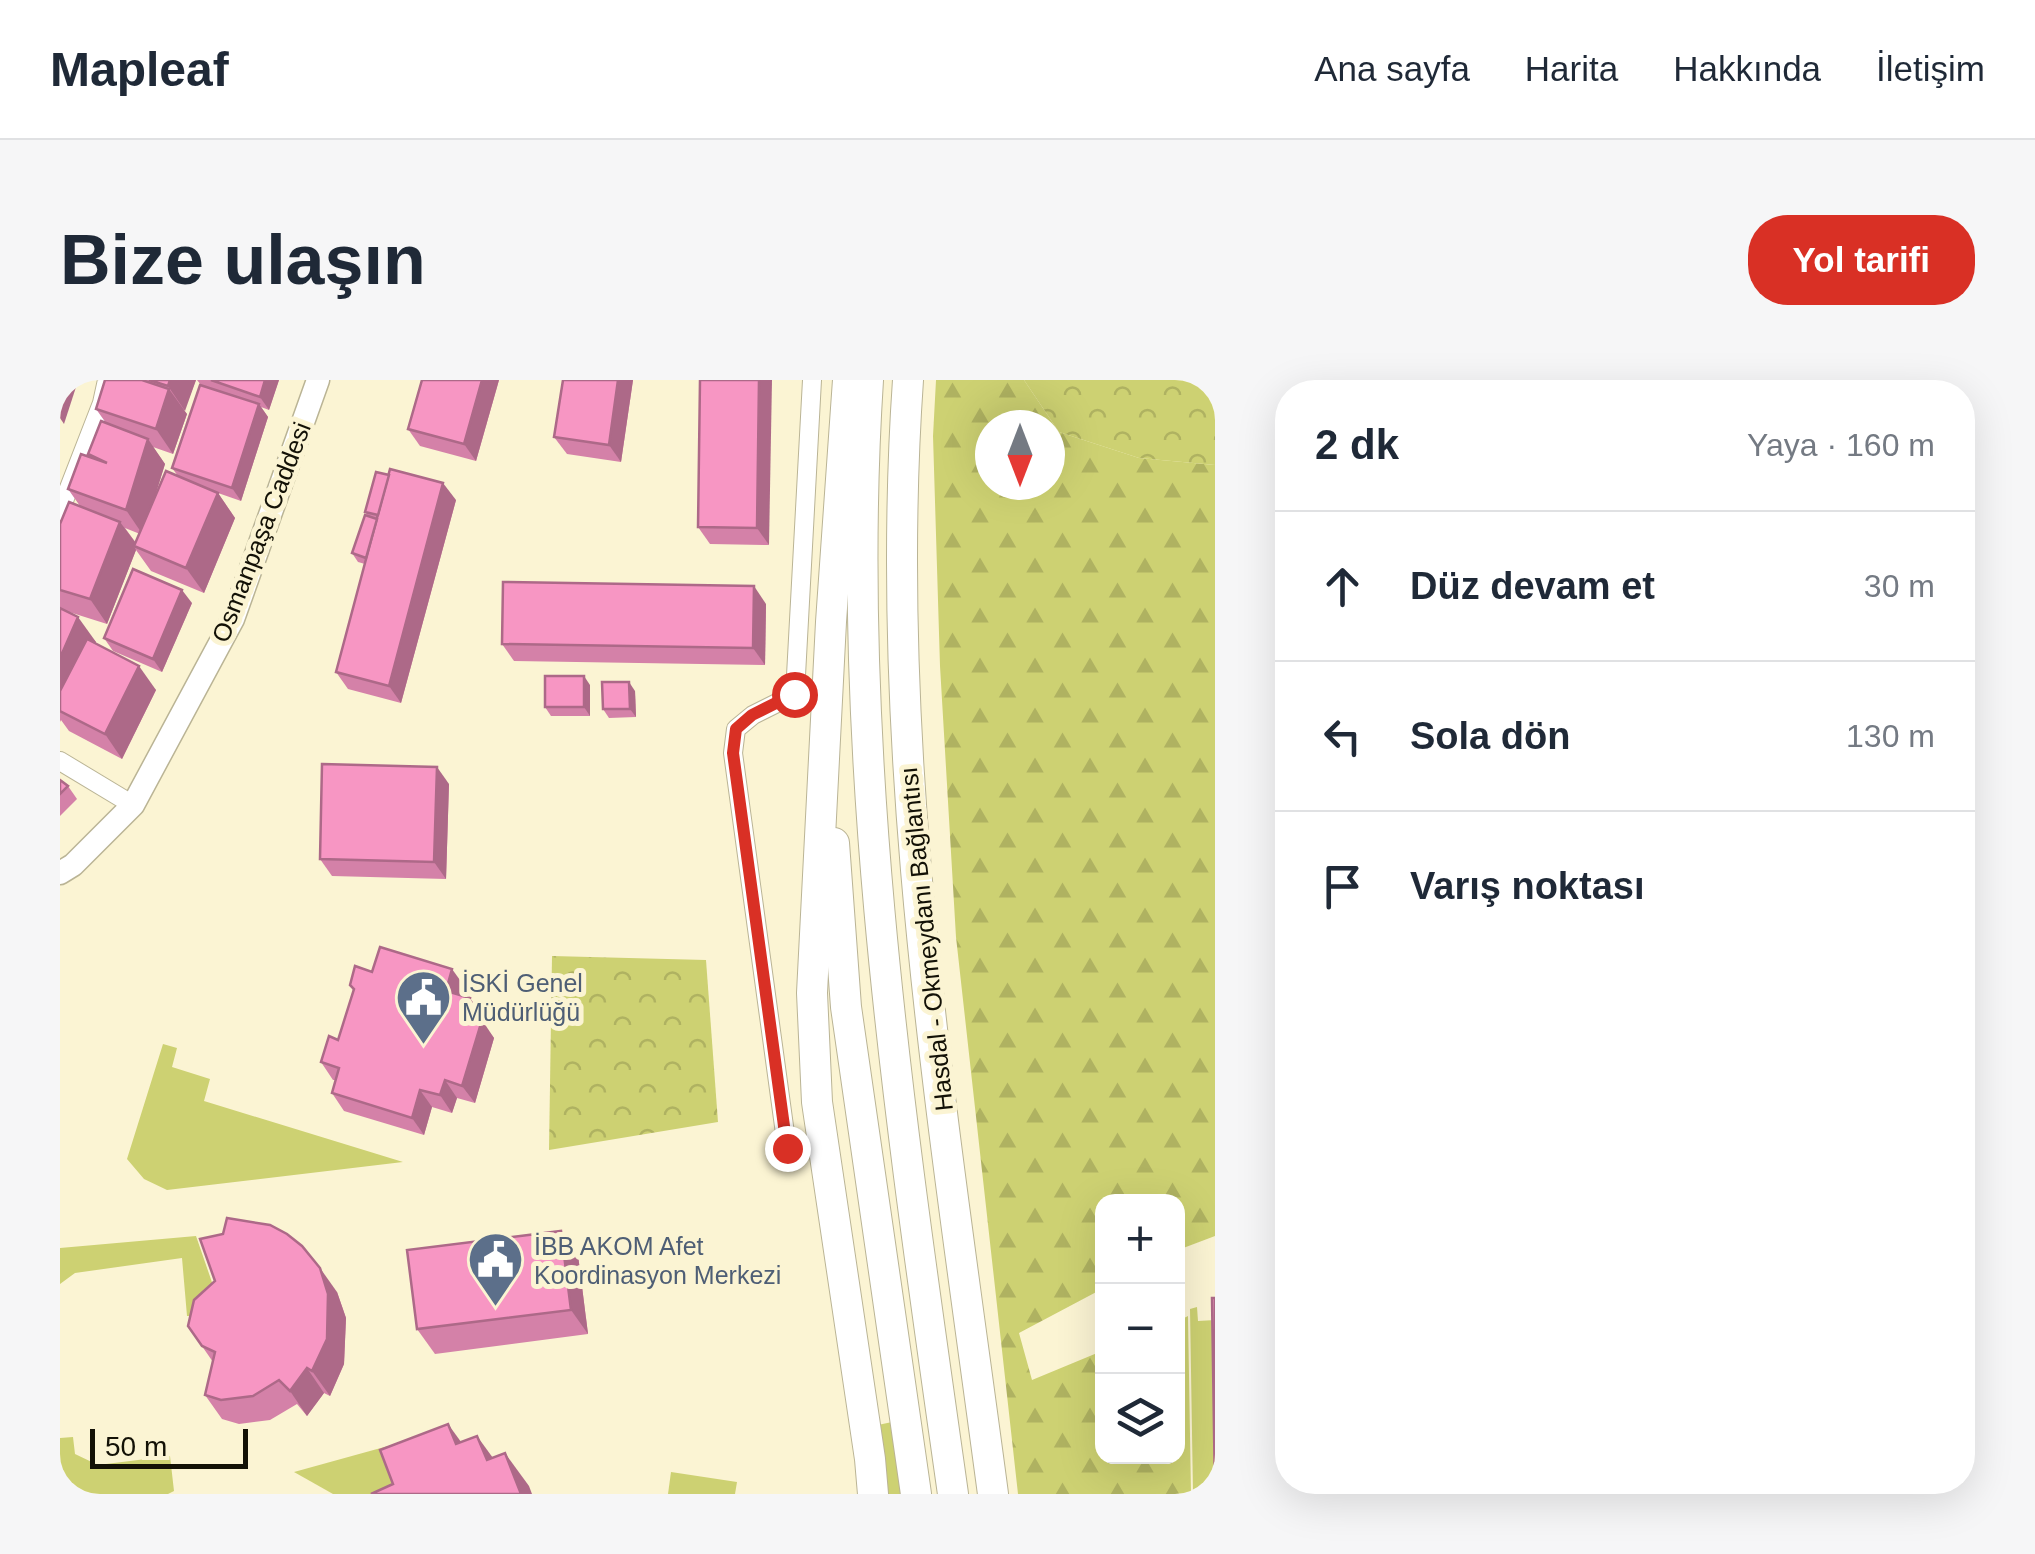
<!DOCTYPE html>
<html lang="tr">
<head>
<meta charset="utf-8">
<style>
  body { margin:0; font-family:Arial,sans-serif; background:#f6f6f7; color:#1f2937 }
  .controls { position:absolute; right:30px; bottom:30px; display:grid; overflow:hidden; border-radius:20px; box-shadow:0 10px 40px #0002 }
  .controls button { width:90px; height:90px; display:grid; place-items:center; padding:0; border:0; border-bottom:2px solid #e0e1e3; background:#fff; color:#1f2937; font:50px sans-serif }
  .compass { position:absolute; left:915px; top:30px; width:90px; height:90px; border-radius:50%; background:#fff; box-shadow:0 10px 40px #0002; rotate:180deg }
  .scale { position:absolute; left:30px; bottom:25px; width:158px; box-sizing:border-box; padding-left:10px; border:5px solid #131106; border-top:0; font-size:28px; line-height:35px; white-space:nowrap; color:#131106; -webkit-text-stroke:8px #fbf4d3; paint-order:stroke }
  .stop { position:absolute; width:30px; height:30px; margin:-22px; border:8px solid #d93025; border-radius:50%; background:#fff }
  .stop.end { background:#d93025; border-color:#fff; box-shadow:0 2px 10px #0008 }
  .list { margin:0; padding:0; list-style:none }
  h2 { display:flex; justify-content:space-between; align-items:center; height:130px; margin:0; padding:0 40px; font-size:42px }
  h2 small { font-size:32px; font-weight:400; color:#747a83 }
  .list li { display:grid; grid-template-columns:65px 1fr auto; gap:30px; align-items:center; box-sizing:border-box; height:150px; padding:0 40px; border-top:2px solid #e0e1e3 }
  .list b { display:block; font-size:38px; white-space:nowrap }
  .list em { font-size:32px; font-style:normal; color:#747a83 }
  .icon { flex:none; width:55px; height:55px; fill:none; stroke:currentColor; stroke-width:2; stroke-linecap:round; stroke-linejoin:round }
  .map { position:relative; flex:none; width:1155px; height:1114px; overflow:hidden; border-radius:40px }
  header { display:flex; align-items:center; gap:60px; box-sizing:border-box; height:140px; padding:0 50px; background:#fff; border-bottom:2px solid #e0e1e3 }
  header strong { font-size:48px }
  nav { display:flex; gap:55px; margin-inline-start:auto; font-size:35px }
  .intro { display:flex; align-items:center; justify-content:space-between; box-sizing:border-box; height:240px; padding:0 60px }
  h1 { margin:0; font-size:70px }
  .button { padding:25px 45px; border-radius:40px; background:#d93025; color:#fff; font-size:35px; font-weight:700 }
  main { display:flex; gap:60px; padding:0 60px }
  aside { flex:1; background:#fff; border-radius:40px; box-shadow:0 10px 40px #0002 }
  .map>svg:first-child { display:block }
  .grass { fill:#cdd172 }
  .forest { fill:url(#forest-firs); fill-rule:evenodd }
  .park { fill:url(#park-crowns) }
  .lines { fill:none; stroke-linecap:round; stroke-linejoin:round }
  .minor-casing { stroke:#bab495; stroke-width:20 }
  .secondary-casing { stroke:#bab495; stroke-width:25 }
  .motorway-casing { stroke:#bab495; stroke-width:32 }
  .minor { stroke:#fff; stroke-width:18 }
  .secondary { stroke:#fff; stroke-width:22 }
  .motorway { stroke:#fff; stroke-width:30 }
  .wall { fill:#d481a8; fill-rule:evenodd }
  .shaded-wall { fill:#ad6988 }
  .building { fill:#f796c3; stroke:#ad6988; stroke-width:2.5 }
  .route { stroke:#d93025; stroke-width:12 }
  .labels { text-anchor:middle; dominant-baseline:central; stroke-width:10; stroke-linejoin:round; paint-order:stroke }
  .street-label { font-size:25px; fill:#131106; stroke:#fbf4d3 }
  .service-label { font-size:25px; fill:#4e5e75; stroke:#fbf4d3; text-anchor:start }
</style>
</head>
<body>
<header>
<strong>Mapleaf</strong>
<nav><a>Ana sayfa</a><a>Harita</a><a>Hakkında</a><a>İletişim</a></nav>
</header>
<div class="intro"><h1>Bize ulaşın</h1><a class="button">Yol tarifi</a></div>
<main>
<div class="map">
<svg width="1155" height="1114" viewBox="0 0 1155 1114">
  <defs>
    <pattern id="forest-firs" width="22" height="20" patternUnits="userSpaceOnUse" patternTransform="scale(2.5)"><rect width="22" height="20" fill="#cdd172"/><path d="M5 1l3.5 6h-7zM16 11l3.5 6h-7z" fill="#afb261"/></pattern>
    <pattern id="park-crowns" width="20" height="18" patternUnits="userSpaceOnUse" patternTransform="scale(2.5)"><rect width="20" height="18" fill="#cdd172"/><path d="M2 6a3 3 0 1 1 6 0M12 15a3 3 0 1 1 6 0" fill="none" stroke="#afb261"/></pattern>
  </defs>
  <rect width="100%" height="100%" fill="#fbf4d3"/>
  <g class="grass">
    <polygon points="103,664 117,668 112,687 150,699 144,721 343,782 107,810 84,799 67,779"/>
    <polygon points="136,856 155,911 132,936 127,936 122,878 15,893 0,904 0,868"/>
    <polygon points="1137,927 1138,941 1155,940 1155,1114 1133,1114 1130,929"/>
    <polygon points="832,1042 841,1114 825,1114 818,1045"/>
    <polygon points="13,1057 15,1074 38,1085 110,1076 114,1111 108,1114 0,1114 0,1058"/>
    <polygon points="328,1066 341,1114 273,1114 234,1092"/>
    <polygon points="611,1092 677,1102 675,1114 608,1114"/>
  </g>
  <path class="forest" d="M876,0H964L999,52L1079,78L1155,85V856L1118,870V822H1042V909L959,953L972,1000L1042,971V1076H1118V941L1128,936L1131,1114H958L896,557L880,286L873,56ZM930,45H990V105H930Z"/>
  <g class="park">
    <polygon points="964,0 1155,0 1155,85 1079,78 999,52"/>
    <polygon points="492,576 646,580 658,742 489,770"/>
  </g>
  <g class="lines">
    <defs>
      <g id="minor">
        <polyline points="0,131 42,23 47,0"/>
        <polyline points="0,381 73,425"/>
        <polyline points="727,768 673,373 676,349 693,335 735,314 752,0"/>
      </g>
      <polyline id="secondary" points="0,493 13,485 73,425 173,239 258,0"/>
      <g id="motorway">
        <polyline points="788,0 771,242 752,613 757,722 810,1079 813,1114"/>
        <path d="M808,0C784,372 841,746 893,1114"/>
        <path d="M848,0C822,373 884,746 933,1114"/>
        <polyline points="774,463 786,627 856,1114"/>
      </g>
    </defs>
    <use href="#minor" class="minor-casing"/>
    <use href="#secondary" class="secondary-casing"/>
    <use href="#motorway" class="motorway-casing"/>
    <use href="#minor" class="minor"/>
    <use href="#secondary" class="secondary"/>
    <use href="#motorway" class="motorway"/>
  </g>
  <g class="wall">
    <path d="M45,0H136L124,31L127,34L113,74L93,67L105,84L94,119L118,96L112,88L141,5L137,0H219L209,30L201,27L208,37L181,121L158,113L175,138L144,213L91,191L76,170L47,244L9,232L36,262L35,263L96,310L62,379L9,351L1,340L0,342V144L20,126L8,109L31,77L28,74L46,43L36,29ZM65,148L80,154L76,163Z"/>
    <polygon points="362,0 439,0 416,81 360,66 348,49"/>
    <polygon points="573,0 561,82 507,74 494,57"/>
    <polygon points="640,0 709,165 650,164 638,147"/>
    <polygon points="396,120 341,323 288,309 276,292 305,184 298,182 292,173 308,136 305,132"/>
    <polygon points="132,223 102,292 53,271 44,258"/>
    <polygon points="706,224 705,285 454,281 442,264"/>
    <polygon points="530,305 530,336 491,336 485,327"/>
    <polygon points="575,311 576,337 549,338 543,329"/>
    <polygon points="0,400 8,406 17,419 0,436"/>
    <polygon points="389,404 386,499 272,496 260,479"/>
    <polygon points="312,592 405,607 402,616 410,618 422,636 420,640 434,658 415,723 397,718 392,733 372,727 364,755 284,731 272,713 276,700 273,700 261,682 278,660 293,610 290,605"/>
    <polygon points="501,851 518,875 528,954 375,974 357,949"/>
    <polygon points="277,912 286,938 284,984 270,1016 264,1013 247,1036 237,1024 210,1040 179,1044 162,1039 145,1015 153,982 128,946"/>
  </g>
  <g class="shaded-wall">
    <polygon points="5,0 14,0 17,4 4,44 0,38 0,15"/>
    <polygon points="110,0 136,0 125,31 108,6"/>
    <polygon points="205,0 219,0 209,30 200,17"/>
    <polygon points="422,0 439,0 416,81 404,64"/>
    <polygon points="558,0 573,0 561,82 549,65"/>
    <polygon points="699,0 712,0 709,165 697,148"/>
    <polygon points="109,9 127,34 113,74 96,49"/>
    <polygon points="199,24 208,37 181,121 172,108"/>
    <polygon points="88,59 105,84 83,155 66,130"/>
    <polygon points="383,103 396,120 341,323 329,306"/>
    <polygon points="158,113 175,138 144,213 126,188"/>
    <polygon points="60,142 78,166 74,166 76,170 47,244 30,219"/>
    <polygon points="694,206 706,224 705,285 693,268"/>
    <polygon points="122,210 132,223 102,292 93,279"/>
    <polygon points="18,237 36,262 4,333 0,331 0,278"/>
    <polygon points="79,286 96,310 62,379 45,354"/>
    <polygon points="524,296 530,305 530,336 524,327"/>
    <polygon points="569,302 575,311 576,337 570,329"/>
    <polygon points="377,387 389,404 386,499 374,482"/>
    <polygon points="392,589 405,607 398,629 386,611"/>
    <polygon points="410,618 422,636 417,652 405,635"/>
    <polygon points="422,640 434,658 415,723 402,706"/>
    <polygon points="385,700 397,718 392,733 380,715"/>
    <polygon points="360,710 372,727 364,755 352,738"/>
    <polygon points="501,851 518,875 528,954 511,930"/>
    <polygon points="260,888 277,912 286,938 284,984 270,1016 252,991"/>
    <polygon points="247,988 264,1013 247,1036 230,1011"/>
    <polygon points="388,1044 412,1077 396,1064"/>
    <polygon points="417,1056 441,1089 427,1080"/>
    <polygon points="445,1073 469,1106 472,1114 461,1114"/>
  </g>
  <g class="building">
    <polygon points="0,0 5,0 0,15"/>
    <polygon points="45,0 82,0 109,9 96,49 36,29"/>
    <polygon points="89,0 110,0 108,6"/>
    <polygon points="151,0 205,0 200,17"/>
    <polygon points="362,0 422,0 404,64 348,49"/>
    <polygon points="503,0 558,0 549,65 494,57"/>
    <polygon points="640,0 699,0 697,148 638,147"/>
    <polygon points="140,5 199,24 172,108 112,88"/>
    <polygon points="41,41 88,59 66,130 8,109 21,74 47,83 28,74"/>
    <polygon points="330,89 383,103 329,306 276,292"/>
    <polygon points="106,91 158,113 126,188 74,166"/>
    <polygon points="316,92 329,95 318,135 305,132"/>
    <polygon points="9,122 60,142 30,219 0,210 0,144"/>
    <polygon points="305,135 317,139 306,178 292,173"/>
    <polygon points="73,189 122,210 93,279 44,258"/>
    <polygon points="443,202 694,206 693,268 442,264"/>
    <polygon points="0,228 18,237 0,278"/>
    <polygon points="27,259 79,286 45,354 0,331 0,311"/>
    <rect x="485" y="296" width="39" height="31"/>
    <polygon points="542,302 569,302 570,329 543,329"/>
    <polygon points="262,384 377,387 374,482 260,479"/>
    <polygon points="0,400 8,406 0,414"/>
    <polygon points="320,567 392,589 386,611 410,618 405,635 422,640 402,706 385,700 380,715 360,710 352,738 272,713 279,688 261,682 269,656 278,660 294,609 290,605 295,586 312,592"/>
    <polygon points="167,838 210,845 227,854 242,866 260,888 268,914 267,959 252,991 247,988 230,1011 219,1000 193,1016 161,1020 145,1015 155,972 142,966 128,946 134,920 155,901 140,859 163,854"/>
    <polygon points="501,851 511,930 357,949 347,870"/>
    <polygon points="1152,918 1155,918 1155,1114"/>
    <polygon points="388,1044 396,1064 417,1056 427,1080 445,1073 461,1114 311,1114 333,1104 320,1070"/>
  </g>
  <g class="lines">
    <polyline class="route" points="727,768 673,373 676,349 692,335 734,314"/>
  </g>
  <defs>
    <symbol id="civic-pin" viewBox="-11 -11 22 30"><path d="M0 17L-7.5 6A9.5 9.5 0 1 1 7.5 6Z" fill="#5c6f8a" stroke="#fbf4d3"/><path d="M-.6-6.5H3V-4.5H.6V-3L4-1V1h2V6H-6V1h2V-1L-.6-3ZM-1.2 2.5V6h2.4V2.5Z" fill="#fff"/></symbol>
  </defs>
  <g fill-rule="evenodd">
    <use href="#civic-pin" x="332" y="586" width="63" height="86"/>
    <use href="#civic-pin" x="404" y="848" width="63" height="86"/>
  </g>
  <g class="labels">
    <g class="street-label">
      <text transform="translate(201 152) rotate(-69)">Osmanpaşa Caddesi</text>
      <text transform="translate(866 559) rotate(-96)">Hasdal - Okmeydanı Bağlantısı</text>
    </g>
    <g class="service-label">
      <text x="402" y="603">İSKİ Genel<tspan x="402" dy="29">Müdürlüğü</tspan></text>
      <text x="474" y="866">İBB AKOM Afet<tspan x="474" dy="29">Koordinasyon Merkezi</tspan></text>
    </g>
  </g>
</svg>
<div class="controls">
<button>+</button>
<button>−</button>
<button><svg class="icon" aria-label="layers" viewBox="0 0 24 24"><path d="M12 4l9 5-9 5-9-5zM3 14l9 5 9-5"/></svg></button>
</div>
<svg class="compass" viewBox="-18 -18 36 36"><path d="M0-13l5 13h-10z" fill="#e53935"/><path d="M0 13l5-13h-10z" fill="#747a83"/></svg>
<div class="scale">50 m</div>
<div class="stop" style="left:734px;top:314px"></div>
<div class="stop end" style="left:727px;top:768px"></div>
</div>
<aside>
<h2>2 dk<small>Yaya · 160 m</small></h2>
<ul class="list">
<li><svg class="icon" aria-label="ahead" viewBox="0 0 24 24"><path d="M12 20V5M6 11l6-6 6 6"/></svg><div><b>Düz devam et</b></div><em>30 m</em></li>
<li><svg class="icon" aria-label="left" viewBox="0 0 24 24"><path d="M17 20v-9H6M10 6l-5 5 5 5"/></svg><div><b>Sola dön</b></div><em>130 m</em></li>
<li><svg class="icon" aria-label="arrive" viewBox="0 0 24 24"><path d="M6 21V4h12l-3 4 3 4H6"/></svg><div><b>Varış noktası</b></div></li>
</ul>
</aside>
</main>
</body>
</html>
